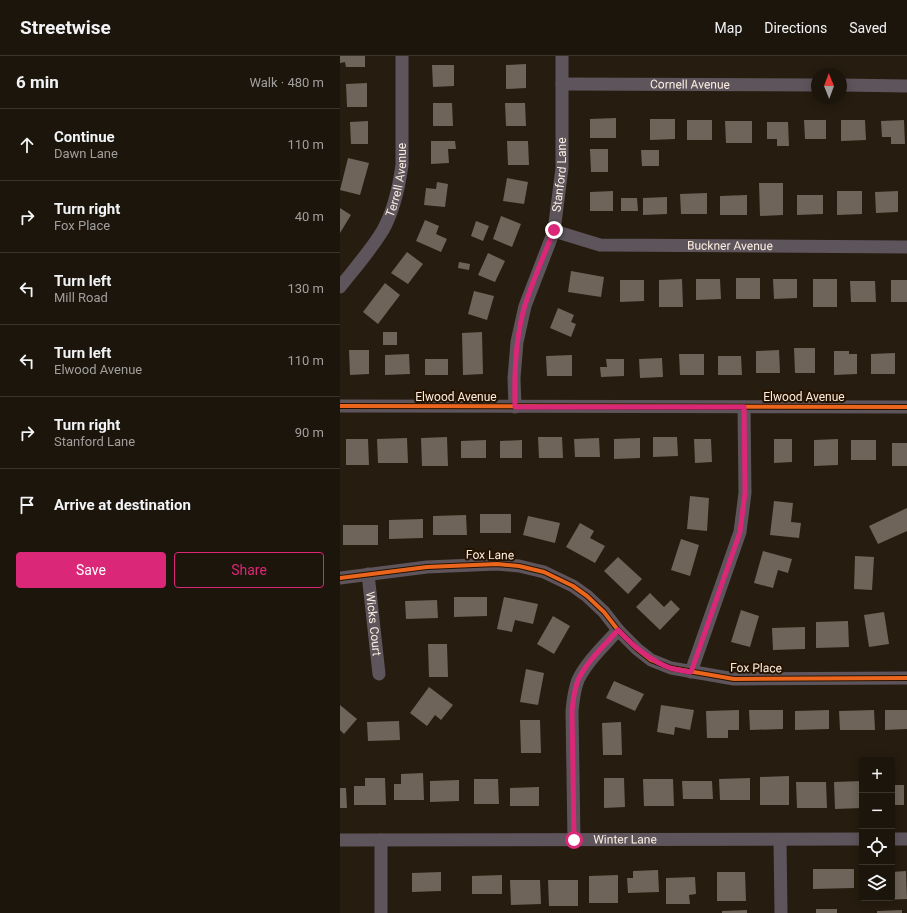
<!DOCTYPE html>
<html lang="en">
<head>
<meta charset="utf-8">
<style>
  body { margin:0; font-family:Roboto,sans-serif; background:#292219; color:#f1f3f6 }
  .controls { position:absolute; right:12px; bottom:12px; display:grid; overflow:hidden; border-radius:4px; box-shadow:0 2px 10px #0003 }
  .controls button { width:36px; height:36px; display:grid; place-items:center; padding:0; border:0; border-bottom:1px solid #3a342c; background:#1c150b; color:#f1f3f6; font:20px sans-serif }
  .compass { position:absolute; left:471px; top:12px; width:36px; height:36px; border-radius:50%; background:#1c150b; box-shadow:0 2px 10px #0003; rotate:359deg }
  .stop { position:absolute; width:12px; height:12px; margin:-9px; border:3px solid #db2777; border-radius:50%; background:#fff }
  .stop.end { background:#db2777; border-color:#fff; box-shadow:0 1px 4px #0008 }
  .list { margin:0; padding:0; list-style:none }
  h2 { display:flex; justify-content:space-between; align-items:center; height:52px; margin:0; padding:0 16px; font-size:17px }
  h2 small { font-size:13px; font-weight:400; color:#a09f9d }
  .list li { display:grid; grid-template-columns:26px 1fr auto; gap:12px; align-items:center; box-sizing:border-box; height:72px; padding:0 16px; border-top:1px solid #3a342c }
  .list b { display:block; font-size:15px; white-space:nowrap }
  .list p { margin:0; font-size:13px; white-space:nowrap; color:#a09f9d }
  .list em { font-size:13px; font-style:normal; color:#a09f9d }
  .actions { display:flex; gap:8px; padding:12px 16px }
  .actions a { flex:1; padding:9px 0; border:1px solid #db2777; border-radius:4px; text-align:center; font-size:14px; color:#db2777 }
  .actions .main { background:#db2777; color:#fff }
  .icon { flex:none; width:22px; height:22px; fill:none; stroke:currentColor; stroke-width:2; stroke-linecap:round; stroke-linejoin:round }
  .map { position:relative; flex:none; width:567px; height:857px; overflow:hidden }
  header { display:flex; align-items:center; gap:24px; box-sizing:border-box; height:56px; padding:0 20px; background:#1c150b; border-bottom:1px solid #3a342c }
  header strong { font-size:19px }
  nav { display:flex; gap:22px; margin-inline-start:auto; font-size:14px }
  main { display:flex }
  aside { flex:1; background:#1c150b }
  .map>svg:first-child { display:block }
  .building { fill:#6e6459 }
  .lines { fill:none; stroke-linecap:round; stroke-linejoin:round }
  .minor { stroke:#5e545c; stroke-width:13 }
  .cycleway-casing { stroke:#251300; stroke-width:6 }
  .cycleway { stroke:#eb651d; stroke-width:4 }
  .route { stroke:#db2777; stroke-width:5 }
  .labels { text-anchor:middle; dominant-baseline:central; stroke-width:4; stroke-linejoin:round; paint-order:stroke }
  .street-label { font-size:12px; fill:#fbeee0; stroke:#251300 }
</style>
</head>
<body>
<header>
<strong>Streetwise</strong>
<nav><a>Map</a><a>Directions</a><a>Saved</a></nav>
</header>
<main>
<aside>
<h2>6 min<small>Walk · 480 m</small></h2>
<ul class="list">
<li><svg class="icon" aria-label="ahead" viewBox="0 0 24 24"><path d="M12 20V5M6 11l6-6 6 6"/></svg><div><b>Continue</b><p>Dawn Lane</p></div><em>110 m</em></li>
<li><svg class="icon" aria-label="right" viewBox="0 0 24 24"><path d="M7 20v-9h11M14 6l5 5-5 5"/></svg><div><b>Turn right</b><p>Fox Place</p></div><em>40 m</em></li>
<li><svg class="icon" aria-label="left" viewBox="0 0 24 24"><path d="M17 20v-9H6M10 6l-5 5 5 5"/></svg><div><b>Turn left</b><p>Mill Road</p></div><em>130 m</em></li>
<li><svg class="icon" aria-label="left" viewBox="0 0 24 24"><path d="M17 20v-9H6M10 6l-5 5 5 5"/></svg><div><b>Turn left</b><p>Elwood Avenue</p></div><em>110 m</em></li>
<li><svg class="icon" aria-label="right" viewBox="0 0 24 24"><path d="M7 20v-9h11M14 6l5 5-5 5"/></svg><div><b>Turn right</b><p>Stanford Lane</p></div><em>90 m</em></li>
<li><svg class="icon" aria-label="arrive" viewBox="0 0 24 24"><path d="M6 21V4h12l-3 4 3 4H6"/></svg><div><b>Arrive at destination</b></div></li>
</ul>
<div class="actions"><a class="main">Save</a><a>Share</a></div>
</aside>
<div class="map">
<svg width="567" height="857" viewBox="0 0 567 857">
  <rect width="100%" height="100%" fill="#261c0f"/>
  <g class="building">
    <polygon points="0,0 25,0 25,11 6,11 5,6 0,7"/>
    <polygon points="186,8 186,32 166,33 166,9"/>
    <polygon points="92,9 114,9 114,30 93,31"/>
    <polygon points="27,27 27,51 7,51 6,28"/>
    <polygon points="93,47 112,47 113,70 93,70"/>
    <polygon points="165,47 185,47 186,70 166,70"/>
    <polygon points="276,62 276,82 250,82 250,63"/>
    <polygon points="310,63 335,63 335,83 310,84"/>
    <rect x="347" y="64" width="25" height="20"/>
    <polygon points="464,64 486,64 486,83 465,83"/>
    <polygon points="501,64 525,64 526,84 501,85"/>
    <polygon points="564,64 565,88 551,88 551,81 542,81 541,65"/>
    <polygon points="28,65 28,88 11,88 10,66"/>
    <polygon points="385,65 412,65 412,87 386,87"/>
    <polygon points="427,66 448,66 449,90 437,90 437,83 427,83"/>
    <polygon points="91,85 115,85 116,93 108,93 109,107 91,108"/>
    <polygon points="167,85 188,85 189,109 168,109"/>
    <polygon points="250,93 268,93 268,116 251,116"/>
    <polygon points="301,94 319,94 319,110 302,110"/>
    <polygon points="8,102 29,107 20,139 0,134"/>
    <polygon points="167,122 188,126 184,148 163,145"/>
    <polygon points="97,126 108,128 105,151 84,149 86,132 96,133"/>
    <polygon points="419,127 443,127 443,159 420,160"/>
    <polygon points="273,135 273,155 250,155 250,136"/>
    <polygon points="497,135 522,135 522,158 497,159"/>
    <polygon points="558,135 558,156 536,157 535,136"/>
    <polygon points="367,137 367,158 341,158 340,138"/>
    <polygon points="407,139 407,159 380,159 380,140"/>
    <polygon points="457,139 483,139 483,158 457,159"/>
    <polygon points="327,141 327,158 303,159 303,142"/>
    <polygon points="281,142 297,142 298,155 281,155"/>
    <polygon points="0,152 11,159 0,177"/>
    <polygon points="161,160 181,168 172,191 153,183"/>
    <polygon points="85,164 99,170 96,178 107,183 101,196 76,185"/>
    <polygon points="136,165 149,170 143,185 131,180"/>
    <polygon points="67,196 83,208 68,228 51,217"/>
    <polygon points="148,197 165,205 155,226 138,219"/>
    <polygon points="119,206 130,208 129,214 118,212"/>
    <polygon points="231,215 264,221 261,241 228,236"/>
    <rect x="396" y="222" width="24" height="21"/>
    <polygon points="342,223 343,251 319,251 319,224"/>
    <polygon points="356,223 380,223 381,243 356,244"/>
    <polygon points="433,223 457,223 457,242 434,243"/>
    <rect x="473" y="223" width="24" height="28"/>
    <polygon points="280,224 304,224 304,245 280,246"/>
    <rect x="551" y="224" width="16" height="22"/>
    <polygon points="510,225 535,225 536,246 511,246"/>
    <polygon points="45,227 60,239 38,268 23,256"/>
    <polygon points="134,235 154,240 147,264 128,258"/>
    <polygon points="218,252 234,259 231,266 236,268 231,281 210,272"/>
    <rect x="43" y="276" width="14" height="13"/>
    <polygon points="142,276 143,318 123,319 122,277"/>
    <polygon points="454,292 475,292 475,317 455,317"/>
    <polygon points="9,294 29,294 29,318 10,319"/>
    <polygon points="439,294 440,317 416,317 416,295"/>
    <polygon points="494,295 509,295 509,298 517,298 517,318 494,319"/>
    <polygon points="555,297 555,318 531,318 531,298"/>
    <polygon points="69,298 70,318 45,319 45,299"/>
    <polygon points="339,298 364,298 364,319 340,319"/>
    <polygon points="232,299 232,320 207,320 206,300"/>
    <polygon points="378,300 401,300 402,319 378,319"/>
    <polygon points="322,302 323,321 300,322 299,303"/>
    <rect x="85" y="303" width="23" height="16"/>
    <polygon points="266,303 284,303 284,320 261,321 260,311 267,311"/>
    <polygon points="107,381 108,410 82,410 81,382"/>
    <polygon points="198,381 222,381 223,402 199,402"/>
    <polygon points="313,381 337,381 338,400 313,401"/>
    <polygon points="67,382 68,407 38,407 37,383"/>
    <polygon points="259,382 260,401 235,401 234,383"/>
    <polygon points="300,382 300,402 274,403 274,383"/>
    <polygon points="6,383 28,383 29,409 6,409"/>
    <polygon points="354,383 371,383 372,406 355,407"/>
    <polygon points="434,383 452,383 452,406 434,407"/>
    <polygon points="498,383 498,409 474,410 474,384"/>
    <polygon points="146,384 146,402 121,402 121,385"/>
    <polygon points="182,384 182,402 160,402 160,385"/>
    <rect x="511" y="384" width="25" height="20"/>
    <rect x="552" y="387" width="15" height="23"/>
    <polygon points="350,440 369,442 367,475 347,473"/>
    <polygon points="434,445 453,447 451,466 461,467 459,482 430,479"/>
    <polygon points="567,452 567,475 538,488 529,470"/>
    <rect x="140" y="458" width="31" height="19"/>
    <polygon points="126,459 127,479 93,479 93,460"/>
    <polygon points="188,460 220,467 215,487 183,479"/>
    <polygon points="83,463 83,482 49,483 49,464"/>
    <polygon points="240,467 254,475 250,482 265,490 255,507 226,491"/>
    <rect x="3" y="469" width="35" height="20"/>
    <polygon points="341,483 359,489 350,520 331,514"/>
    <polygon points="423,495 452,503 448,517 438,514 433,532 414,527"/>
    <polygon points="515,500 534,501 532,534 514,533"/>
    <polygon points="278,501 302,523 288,538 264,515"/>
    <polygon points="310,537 324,551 331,544 340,553 320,574 296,551"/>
    <polygon points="114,541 147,541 147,560 114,561"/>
    <polygon points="164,541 198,548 193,568 175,564 172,576 157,573"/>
    <polygon points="97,544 98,562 66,563 65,545"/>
    <polygon points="401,554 419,560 410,591 391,586"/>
    <polygon points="544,556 549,588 529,591 524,559"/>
    <polygon points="213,560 230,570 214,598 197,588"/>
    <polygon points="508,565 509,591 476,592 476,566"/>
    <polygon points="465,571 465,593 433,594 432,572"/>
    <polygon points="88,588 107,588 108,621 89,621"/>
    <polygon points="186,613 204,617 198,649 180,646"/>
    <polygon points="274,625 304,638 295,655 266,642"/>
    <polygon points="89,631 113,649 101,664 95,659 87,670 70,657"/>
    <polygon points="0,649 17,663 4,678 0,674"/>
    <polygon points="321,649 354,654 350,674 335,671 334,679 317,676"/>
    <polygon points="399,654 399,674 388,674 388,682 367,682 366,655"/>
    <polygon points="409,654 443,654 443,673 410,674"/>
    <polygon points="489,654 489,673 455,674 455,655"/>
    <polygon points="534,654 535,674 500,674 499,655"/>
    <polygon points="545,654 567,654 567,673 545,674"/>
    <polygon points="180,664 200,664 201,697 181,697"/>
    <polygon points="59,665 60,684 28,685 27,666"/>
    <polygon points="281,666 282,699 263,699 262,667"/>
    <polygon points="83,717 84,744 54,744 54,728 61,728 61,718"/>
    <polygon points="449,720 449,749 420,749 420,721"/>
    <polygon points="25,722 45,722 46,749 14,749 14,730 25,730"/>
    <polygon points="264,722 284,722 285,751 264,752"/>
    <polygon points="410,722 410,744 380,744 379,723"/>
    <polygon points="134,723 158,723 159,748 134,748"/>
    <polygon points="303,723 333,723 334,750 304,750"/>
    <polygon points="119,724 119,745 90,746 90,725"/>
    <polygon points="342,725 372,725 373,743 343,743"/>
    <polygon points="522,725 522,752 495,753 494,726"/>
    <polygon points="456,726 486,726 487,752 457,752"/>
    <rect x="552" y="729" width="12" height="20"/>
    <polygon points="199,731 199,750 170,750 170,732"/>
    <polygon points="0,732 6,732 7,752 0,752"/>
    <polygon points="473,813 514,813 514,832 473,833"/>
    <polygon points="318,814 319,836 288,837 287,822 293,822 293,815"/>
    <polygon points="566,815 567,843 541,844 541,842 552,842 552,816"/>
    <polygon points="101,816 101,835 72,836 72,817"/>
    <polygon points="377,816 405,816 406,845 377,845"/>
    <polygon points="162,819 162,838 132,838 132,820"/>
    <polygon points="278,819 278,847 249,847 249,820"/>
    <polygon points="355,821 356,838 349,839 350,848 326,848 326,822"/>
    <polygon points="170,824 200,824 201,848 171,849"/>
    <polygon points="208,824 238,824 238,850 209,850"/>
    <rect x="476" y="853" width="21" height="4"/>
    <polygon points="407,854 407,857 382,857 382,855"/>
    <polygon points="562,854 562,857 537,857 537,855"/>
  </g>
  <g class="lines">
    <g class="minor">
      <path id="s1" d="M222,28L477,29"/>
      <polyline points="501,29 567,30"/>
      <path id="s2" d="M214,175L260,189L567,191"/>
      <path id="s3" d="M0,231C15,212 31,194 43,174C54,154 59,131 62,109V0"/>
      <polyline points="0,350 567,351"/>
      <path id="s4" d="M175,351L174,322L177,286L185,250L214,175L222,112V0"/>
      <path id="s5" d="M28,518L39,618"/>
      <polyline points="0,522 87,511 157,508 179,510 204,516 233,530 247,540 264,556 278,574 297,593 311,604 331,612 394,623 567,622"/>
      <polyline points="351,616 400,476 405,437 404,351"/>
      <polyline points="552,783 567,783"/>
      <path id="s6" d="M0,784L522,783"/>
      <polyline points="41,784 41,857"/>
      <path d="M234,784L232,655C233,645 234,634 238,624C247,605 264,590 278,574"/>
      <polyline points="440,784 441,857"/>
    </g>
    <defs>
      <g id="cycleway">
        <polyline points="0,350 567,351"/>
        <polyline points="0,522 87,511 157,508 179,510 204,516 233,530 247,540 264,556 278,574 297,593 311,604 331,612 394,623 567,622"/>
      </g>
    </defs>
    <use href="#cycleway" class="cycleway-casing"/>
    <use href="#cycleway" class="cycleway"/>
  </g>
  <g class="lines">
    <path class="route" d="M214,174C204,199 193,224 185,249C175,282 174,317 175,351H404L405,437L400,476L351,616C344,615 337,614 330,612C309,604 293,590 278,574C264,590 247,605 238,624C234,634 233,645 232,655L234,784"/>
  </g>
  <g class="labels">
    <g class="street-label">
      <text stroke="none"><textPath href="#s1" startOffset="128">Cornell Avenue</textPath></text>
      <text stroke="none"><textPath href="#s4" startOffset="239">Stanford Lane</textPath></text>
      <text stroke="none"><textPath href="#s3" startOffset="124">Terrell Avenue</textPath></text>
      <text stroke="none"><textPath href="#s2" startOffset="178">Buckner Avenue</textPath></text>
      <text x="116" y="341">Elwood Avenue</text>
      <text x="464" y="341">Elwood Avenue</text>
      <text transform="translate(150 499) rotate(1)">Fox Lane</text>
      <text stroke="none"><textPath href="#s5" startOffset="50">Wicks Court</textPath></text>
      <text transform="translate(416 612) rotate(1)">Fox Place</text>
      <text stroke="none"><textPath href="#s6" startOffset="285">Winter Lane</textPath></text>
    </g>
  </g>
</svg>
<div class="controls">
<button>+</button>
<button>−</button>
<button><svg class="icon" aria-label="locate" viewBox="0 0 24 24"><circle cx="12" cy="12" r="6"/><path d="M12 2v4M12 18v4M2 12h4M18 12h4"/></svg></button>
<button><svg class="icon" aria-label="layers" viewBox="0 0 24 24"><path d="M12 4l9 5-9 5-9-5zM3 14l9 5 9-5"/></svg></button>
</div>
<svg class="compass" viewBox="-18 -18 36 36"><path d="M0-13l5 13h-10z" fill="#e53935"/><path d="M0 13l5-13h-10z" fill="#a09f9d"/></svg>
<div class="stop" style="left:234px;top:784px"></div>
<div class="stop end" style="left:214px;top:174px"></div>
</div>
</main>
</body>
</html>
